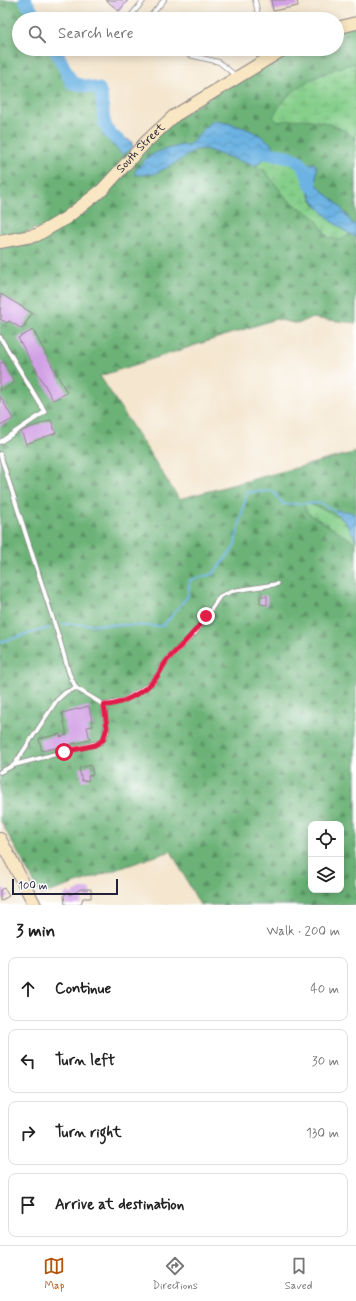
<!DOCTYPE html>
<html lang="en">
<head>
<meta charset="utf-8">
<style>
  body { margin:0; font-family:Mynerve,sans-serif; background:#f2f2f2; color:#222 }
  .controls { position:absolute; right:12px; bottom:12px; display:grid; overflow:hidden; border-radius:8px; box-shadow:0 2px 10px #0003 }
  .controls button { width:36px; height:36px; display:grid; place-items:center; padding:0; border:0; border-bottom:1px solid #e0e0e0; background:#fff; color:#222; font:20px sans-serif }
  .scale { position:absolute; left:12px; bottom:10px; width:106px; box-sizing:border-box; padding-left:4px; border:2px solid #22223b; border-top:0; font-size:11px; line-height:14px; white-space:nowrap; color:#22223b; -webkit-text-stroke:3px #fff; paint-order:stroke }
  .stop { position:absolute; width:12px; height:12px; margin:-9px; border:3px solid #e11d48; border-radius:50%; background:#fff }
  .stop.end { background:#e11d48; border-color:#fff; box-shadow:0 1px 4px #0008 }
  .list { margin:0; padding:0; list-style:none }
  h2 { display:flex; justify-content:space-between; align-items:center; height:52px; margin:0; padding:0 16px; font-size:17px }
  h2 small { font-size:13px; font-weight:400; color:#767676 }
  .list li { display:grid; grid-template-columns:26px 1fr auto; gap:12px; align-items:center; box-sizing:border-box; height:64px; margin:0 8px 8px; padding:0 8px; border:1px solid #e0e0e0; border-radius:8px }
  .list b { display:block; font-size:15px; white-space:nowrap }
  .list em { font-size:13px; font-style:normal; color:#767676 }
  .icon { flex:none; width:22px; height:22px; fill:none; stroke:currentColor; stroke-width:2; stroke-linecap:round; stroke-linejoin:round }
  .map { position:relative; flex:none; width:356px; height:905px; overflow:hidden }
  .search { position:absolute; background:#fff; box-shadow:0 2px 10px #0003; left:12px; right:12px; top:12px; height:44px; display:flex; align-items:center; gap:10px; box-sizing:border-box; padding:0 14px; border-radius:22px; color:#767676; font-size:15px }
  .sheet { height:340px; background:#fff }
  nav { display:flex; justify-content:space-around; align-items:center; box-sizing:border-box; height:56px; border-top:1px solid #e0e0e0; background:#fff; font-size:11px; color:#767676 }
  nav a { display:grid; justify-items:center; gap:2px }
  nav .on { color:#b45309 }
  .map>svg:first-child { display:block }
  .forest { fill:url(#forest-firs); stroke:#476a59; fill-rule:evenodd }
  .wetland { fill:url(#wetland-marsh); stroke:#547863 }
  .water { fill:url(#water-waves); stroke:#476a8f }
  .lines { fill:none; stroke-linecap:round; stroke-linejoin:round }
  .stream { stroke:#6cb3e3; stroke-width:2 }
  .river { stroke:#6cb3e3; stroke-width:13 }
  .building { fill:#d2a0e5 }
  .lane-casing { stroke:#8b8485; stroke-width:5.5 }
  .secondary-casing { stroke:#8b8485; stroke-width:14 }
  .lane { stroke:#fff; stroke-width:4 }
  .secondary { stroke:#f9e7c3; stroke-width:12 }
  .route { stroke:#e11d48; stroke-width:5 }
  .labels { text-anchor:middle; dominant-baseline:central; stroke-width:3.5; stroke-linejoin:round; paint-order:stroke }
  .street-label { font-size:12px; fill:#22223b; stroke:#fff }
</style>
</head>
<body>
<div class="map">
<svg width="356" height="905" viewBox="0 0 356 905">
  <defs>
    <pattern id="forest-firs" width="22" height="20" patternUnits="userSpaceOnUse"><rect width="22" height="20" fill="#6cb277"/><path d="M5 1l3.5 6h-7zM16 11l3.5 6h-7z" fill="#589063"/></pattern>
    <pattern id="wetland-marsh" width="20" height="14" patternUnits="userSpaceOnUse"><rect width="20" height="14" fill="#86cf8b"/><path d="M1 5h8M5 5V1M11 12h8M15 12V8" fill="none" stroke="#73b179"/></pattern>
    <pattern id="water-waves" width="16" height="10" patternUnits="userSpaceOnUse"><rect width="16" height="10" fill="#6cb3e3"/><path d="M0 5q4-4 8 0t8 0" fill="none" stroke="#5891b9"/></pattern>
  </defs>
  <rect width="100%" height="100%" fill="#fff"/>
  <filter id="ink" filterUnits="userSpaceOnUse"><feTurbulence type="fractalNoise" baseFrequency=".025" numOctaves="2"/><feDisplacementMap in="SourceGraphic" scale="8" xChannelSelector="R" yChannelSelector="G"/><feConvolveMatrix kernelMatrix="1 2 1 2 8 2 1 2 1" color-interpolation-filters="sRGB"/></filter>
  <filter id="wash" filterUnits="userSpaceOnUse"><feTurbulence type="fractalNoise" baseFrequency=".012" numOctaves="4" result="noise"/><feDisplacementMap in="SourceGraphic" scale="16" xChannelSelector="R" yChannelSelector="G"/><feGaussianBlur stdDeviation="0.9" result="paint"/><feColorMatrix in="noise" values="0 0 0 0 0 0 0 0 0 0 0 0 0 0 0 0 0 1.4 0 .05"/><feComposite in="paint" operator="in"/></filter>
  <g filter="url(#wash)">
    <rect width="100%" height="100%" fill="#f4e6cf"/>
    <path class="forest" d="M0,0H25L37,19H19V49H55L72,83L99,89C103,97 100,105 101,113C105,132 122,141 135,154L154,133L284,49H337V28L356,23V323L310,318L298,324L276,319L100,376L179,499L356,452V905H200L171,851L41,895L0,820V248L29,243L48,235L37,228L24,233L0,237ZM311,824H341V890H311Z"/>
    <g class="wetland">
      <path d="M356,63V139C334,120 305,116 278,122L273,117C289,85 322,72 356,63Z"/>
      <path d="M265,158C273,158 279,159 287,160C313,165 301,188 315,204C325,216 341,220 350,234L340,240L328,237L315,218L287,199L267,173L263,169L255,166Z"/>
      <path d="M306,503C325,510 354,517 356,543L308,513L304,507Z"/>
    </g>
    <g class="water">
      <path d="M212,121C230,122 265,132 275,149L273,158H265L255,166L205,149L195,150L174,164L154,174L135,175V172C147,154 158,151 179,146C182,145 185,146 188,145C195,142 204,127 212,121Z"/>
      <polygon points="109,125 119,136 131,141 133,147 123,155 103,135 104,130"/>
      <path d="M313,163L317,166L316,183L322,190L337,203L352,223L356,225V237C334,227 293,191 309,164Z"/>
      <polygon points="335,510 351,512 356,516 356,540 349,527"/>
    </g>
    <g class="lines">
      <g class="stream">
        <polyline points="62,624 163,626 188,596 190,580 213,574 234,548 247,492 273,491 283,504 321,503 339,514"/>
        <polyline points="0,642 49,628"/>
      </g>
      <g class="river">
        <polyline points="25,0 37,19"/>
        <path d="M55,49L72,83L99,89C107,106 96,126 118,140"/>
        <path d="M257,152C287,157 302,151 311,185"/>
      </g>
    </g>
    <g id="blocks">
      <g class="building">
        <polygon points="106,0 128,0 119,11"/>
        <polygon points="271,0 297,0 298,6 273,11"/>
        <polygon points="1,294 32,313 22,329 9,321 7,323 0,319 2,316 0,315"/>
        <polygon points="33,330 67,393 53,400 18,338"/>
        <polygon points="3,362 15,383 0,391 0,363"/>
        <polygon points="0,396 13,419 0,426"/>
        <polygon points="51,420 56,433 26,444 21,431"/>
        <polygon points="260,596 267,596 267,605 260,604"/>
        <polygon points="89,706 93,726 87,727 90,740 42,751 39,739 60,734 60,737 67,735 62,713"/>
        <polygon points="91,765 93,775 88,776 89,780 82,781 79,768"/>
        <polygon points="4,888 9,896 0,901 0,890"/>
        <polygon points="81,889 91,889 91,898 83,898 81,904 77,905 65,905 64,895 69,892 70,895"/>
      </g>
    </g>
  </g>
  <g filter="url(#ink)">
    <use href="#blocks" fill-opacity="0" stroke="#8b8485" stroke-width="1"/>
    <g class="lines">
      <defs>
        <g id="lane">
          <polyline points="255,0 259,19"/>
          <polyline points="128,19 144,0"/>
          <polyline points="148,19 164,0"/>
          <polyline points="179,49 189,55 219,62 236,76"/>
          <polyline points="0,337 45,412 0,442"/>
          <polyline points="0,454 60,641 69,673 76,688 104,705 123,701 153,682 167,660 196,632 220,596 233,591 277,584"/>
          <polyline points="14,765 57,700 66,692 76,688"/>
          <polyline points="0,772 14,765 101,742 107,732 104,705"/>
        </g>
        <g id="secondary">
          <polyline points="337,28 356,23"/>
          <path id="s1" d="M0,242L37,235L66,218L102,190L146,142L174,116L284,49"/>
          <polyline points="0,839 35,905"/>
        </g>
      </defs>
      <use href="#lane" class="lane-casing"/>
      <use href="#secondary" class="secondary-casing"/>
      <use href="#lane" class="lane"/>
      <use href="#secondary" class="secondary"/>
    </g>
  </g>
  <g class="lines" filter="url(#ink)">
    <path class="route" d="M64,752L95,745L103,740L107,728L104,705C119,706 146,691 155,679C161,672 163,664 169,658C183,643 195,634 206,616"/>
  </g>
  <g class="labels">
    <g class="street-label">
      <text stroke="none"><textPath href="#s1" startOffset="174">South Street</textPath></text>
    </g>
  </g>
</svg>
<div class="controls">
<button><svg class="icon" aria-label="locate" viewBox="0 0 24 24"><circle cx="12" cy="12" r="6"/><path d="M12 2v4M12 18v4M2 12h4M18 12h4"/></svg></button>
<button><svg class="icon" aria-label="layers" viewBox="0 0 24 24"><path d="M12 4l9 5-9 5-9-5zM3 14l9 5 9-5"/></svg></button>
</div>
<div class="scale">100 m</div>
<div class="stop" style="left:64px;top:752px"></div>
<div class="stop end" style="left:206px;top:616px"></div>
<div class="search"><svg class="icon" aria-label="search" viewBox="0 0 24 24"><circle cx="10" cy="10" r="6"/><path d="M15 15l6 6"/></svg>Search here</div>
</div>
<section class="sheet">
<h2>3 min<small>Walk · 200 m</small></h2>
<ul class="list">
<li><svg class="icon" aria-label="ahead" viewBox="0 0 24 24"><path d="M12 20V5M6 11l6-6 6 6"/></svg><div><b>Continue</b></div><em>40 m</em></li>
<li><svg class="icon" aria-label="left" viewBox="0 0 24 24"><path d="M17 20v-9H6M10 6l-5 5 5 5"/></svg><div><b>Turn left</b></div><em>30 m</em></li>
<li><svg class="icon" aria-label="right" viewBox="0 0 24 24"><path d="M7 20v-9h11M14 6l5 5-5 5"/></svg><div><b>Turn right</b></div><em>130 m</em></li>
<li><svg class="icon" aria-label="arrive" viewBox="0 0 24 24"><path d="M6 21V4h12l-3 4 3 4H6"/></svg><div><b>Arrive at destination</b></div></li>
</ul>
</section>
<nav>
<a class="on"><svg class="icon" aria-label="map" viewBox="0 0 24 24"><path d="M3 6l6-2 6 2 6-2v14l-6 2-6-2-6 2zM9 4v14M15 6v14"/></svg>Map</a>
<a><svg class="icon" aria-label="directions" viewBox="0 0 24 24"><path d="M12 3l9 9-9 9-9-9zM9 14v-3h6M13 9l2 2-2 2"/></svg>Directions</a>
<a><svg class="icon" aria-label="saved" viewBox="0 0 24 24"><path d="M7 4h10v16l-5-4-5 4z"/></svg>Saved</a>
</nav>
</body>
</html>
